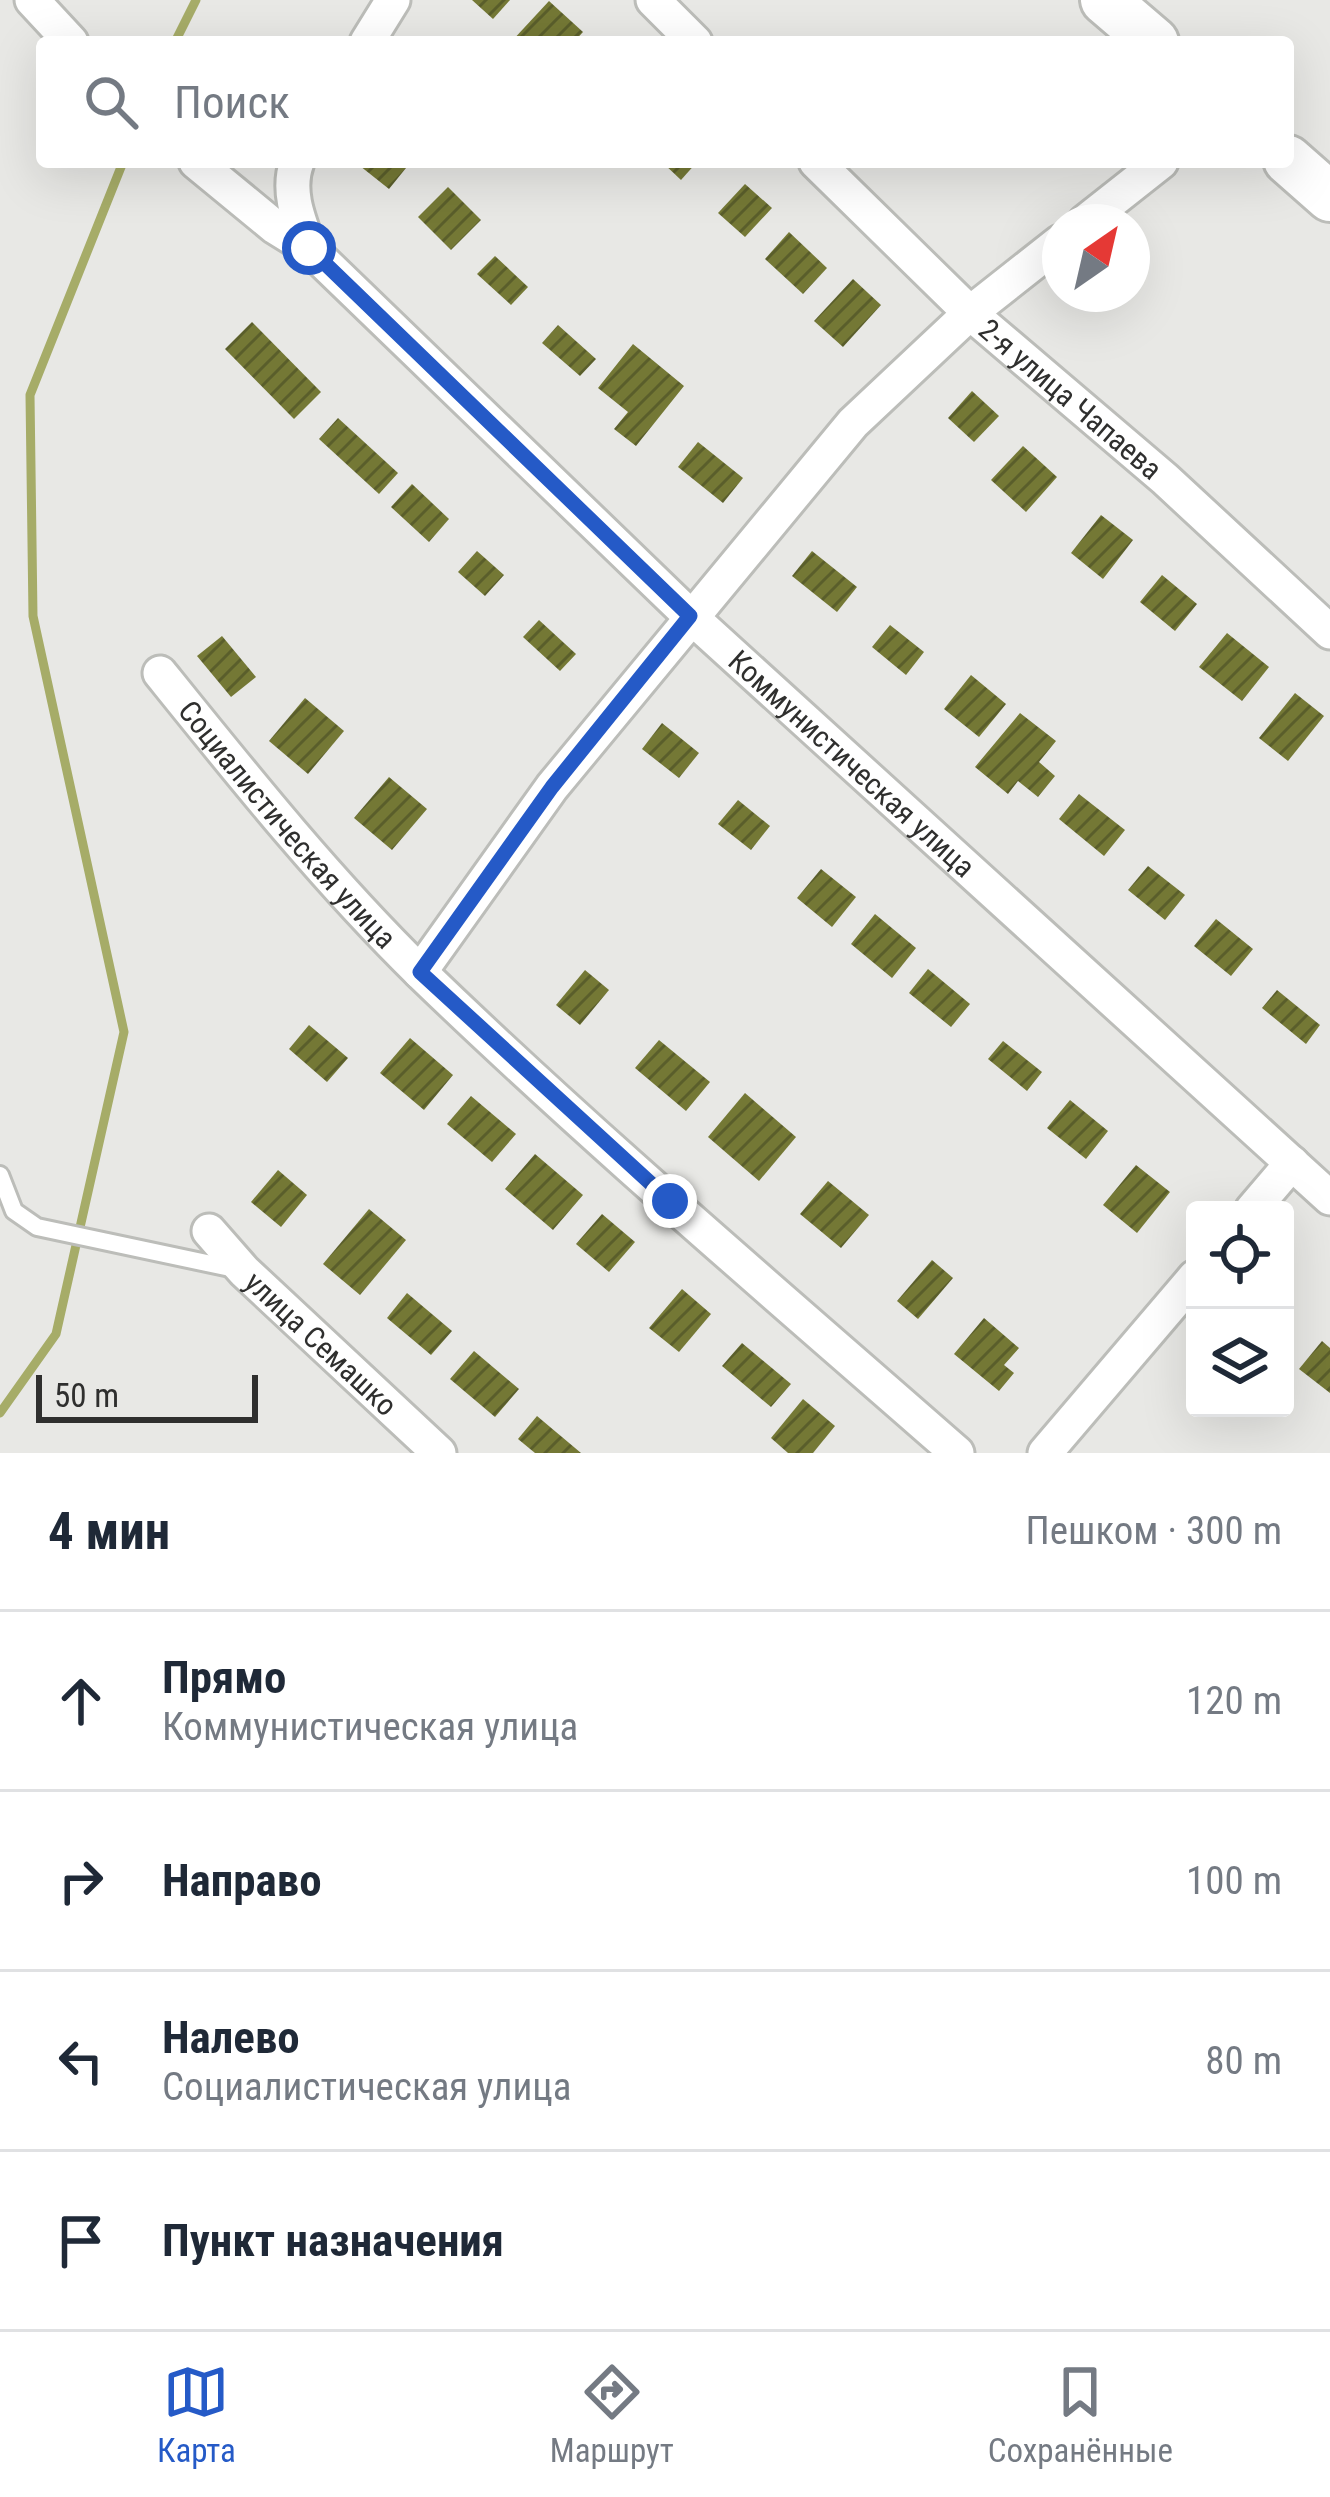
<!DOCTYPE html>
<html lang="ru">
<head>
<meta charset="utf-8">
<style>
  body { margin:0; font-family:"Roboto Condensed",sans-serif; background:#f6f6f7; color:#1f2937 }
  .controls { position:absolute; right:36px; bottom:36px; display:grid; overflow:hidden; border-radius:12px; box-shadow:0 12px 48px #0002 }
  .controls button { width:108px; height:108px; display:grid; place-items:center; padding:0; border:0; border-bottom:3px solid #e0e1e3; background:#fff; color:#1f2937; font:60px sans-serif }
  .compass { position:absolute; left:1042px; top:204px; width:108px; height:108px; border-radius:50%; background:#fff; box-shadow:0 12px 48px #0002; rotate:34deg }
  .scale { position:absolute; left:36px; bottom:30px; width:222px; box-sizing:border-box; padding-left:12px; border:6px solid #2f2f2e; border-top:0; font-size:33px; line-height:42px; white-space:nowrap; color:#2f2f2e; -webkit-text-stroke:9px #e8e8e5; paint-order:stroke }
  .stop { position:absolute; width:36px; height:36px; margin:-27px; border:9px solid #255ac7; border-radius:50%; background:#fff }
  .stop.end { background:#255ac7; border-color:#fff; box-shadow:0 3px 12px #0008 }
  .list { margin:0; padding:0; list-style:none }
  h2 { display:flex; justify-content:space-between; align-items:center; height:156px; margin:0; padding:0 48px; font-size:51px }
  h2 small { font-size:39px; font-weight:400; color:#747a83 }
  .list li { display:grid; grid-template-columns:78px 1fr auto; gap:36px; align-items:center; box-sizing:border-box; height:180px; padding:0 48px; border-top:3px solid #e0e1e3 }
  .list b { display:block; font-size:45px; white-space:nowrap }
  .list p { margin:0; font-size:39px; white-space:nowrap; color:#747a83 }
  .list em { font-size:39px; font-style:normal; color:#747a83 }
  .icon { flex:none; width:66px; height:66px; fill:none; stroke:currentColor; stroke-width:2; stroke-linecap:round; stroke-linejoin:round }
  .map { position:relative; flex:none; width:1330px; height:1453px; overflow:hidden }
  .search { position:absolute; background:#fff; box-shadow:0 12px 48px #0002; left:36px; right:36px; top:36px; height:132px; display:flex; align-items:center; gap:30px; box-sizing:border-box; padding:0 42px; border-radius:12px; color:#747a83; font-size:45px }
  .sheet { height:876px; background:#fff }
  nav { display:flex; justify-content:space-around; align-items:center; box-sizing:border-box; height:168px; border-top:3px solid #e0e1e3; background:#fff; font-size:33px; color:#747a83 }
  nav a { display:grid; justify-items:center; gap:6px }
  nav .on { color:#255ac7 }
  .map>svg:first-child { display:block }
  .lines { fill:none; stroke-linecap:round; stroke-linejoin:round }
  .stream { stroke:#a6ac68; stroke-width:9 }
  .building { fill:url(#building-hatch) }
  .lane-casing { stroke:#bcbdb9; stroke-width:22 }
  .street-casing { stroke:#bcbdb9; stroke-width:39 }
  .secondary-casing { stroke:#bcbdb9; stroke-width:54 }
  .lane { stroke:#fff; stroke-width:16 }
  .street { stroke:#fff; stroke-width:33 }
  .secondary { stroke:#fff; stroke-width:48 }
  .route { stroke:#255ac7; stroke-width:15 }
  .labels { text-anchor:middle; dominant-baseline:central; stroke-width:12; stroke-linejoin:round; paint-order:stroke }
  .street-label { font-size:30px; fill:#2f2f2e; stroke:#e8e8e5 }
</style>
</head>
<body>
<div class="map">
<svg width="1330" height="1453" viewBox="0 0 1330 1453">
  <defs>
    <pattern id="building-hatch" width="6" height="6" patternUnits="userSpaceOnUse" patternTransform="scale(3)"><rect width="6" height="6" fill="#747835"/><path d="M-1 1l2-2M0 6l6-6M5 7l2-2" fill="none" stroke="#5a5e2b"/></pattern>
  </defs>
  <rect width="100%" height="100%" fill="#e8e8e5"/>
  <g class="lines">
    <g class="stream">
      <polyline points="175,42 196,0"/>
      <polyline points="0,1413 56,1334 124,1032 33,616 30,395 123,162"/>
    </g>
  </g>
  <g class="building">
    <polygon points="472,0 510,0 493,19"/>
    <polygon points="549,1 583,32 574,42 511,42"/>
    <polygon points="355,162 399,162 406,168 389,189"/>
    <polygon points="662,162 697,162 681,180"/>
    <polygon points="745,184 772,208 745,237 718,213"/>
    <polygon points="448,187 481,220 451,250 418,217"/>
    <polygon points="789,232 827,268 803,294 765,259"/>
    <polygon points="495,256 528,287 511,305 477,274"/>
    <polygon points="853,279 881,305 843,347 814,321"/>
    <polygon points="252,322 321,392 294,419 225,349"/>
    <polygon points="558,325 596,359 580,376 542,343"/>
    <polygon points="633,344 684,386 636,446 614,429 628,412 598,388"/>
    <polygon points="972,391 999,416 974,442 948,418"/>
    <polygon points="338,418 398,473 379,494 319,439"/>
    <polygon points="698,442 743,478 723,503 678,467"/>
    <polygon points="1023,446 1057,477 1026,512 991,480"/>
    <polygon points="412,484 449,519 429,542 391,507"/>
    <polygon points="1101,515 1133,540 1103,579 1071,553"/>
    <polygon points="477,551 504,575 485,596 458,572"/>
    <polygon points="812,551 857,587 837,612 792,576"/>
    <polygon points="1162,575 1197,604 1175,631 1140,602"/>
    <polygon points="539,620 576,654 560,671 523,637"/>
    <polygon points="890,625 924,652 906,675 872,647"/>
    <polygon points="1227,633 1269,667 1242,701 1199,667"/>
    <polygon points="222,636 256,677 231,697 197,656"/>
    <polygon points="971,675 1006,704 979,737 944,709"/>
    <polygon points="1295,693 1324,716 1288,761 1259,738"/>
    <polygon points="305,698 344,731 308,774 269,741"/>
    <polygon points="1020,713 1056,741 1039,762 1055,776 1038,797 1018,781 1008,794 975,767"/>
    <polygon points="662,723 699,753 679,778 642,749"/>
    <polygon points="389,777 427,809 392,850 354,818"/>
    <polygon points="1079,794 1125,830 1104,856 1059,819"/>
    <polygon points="738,800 770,826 751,850 718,824"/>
    <polygon points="1148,866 1185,895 1165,920 1128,890"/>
    <polygon points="821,869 856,897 832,927 797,898"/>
    <polygon points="875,914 916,948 892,978 851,944"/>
    <polygon points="1216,919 1253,949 1231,976 1194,946"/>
    <polygon points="928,969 970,1004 951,1027 909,993"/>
    <polygon points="585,970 609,990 580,1025 556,1005"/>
    <polygon points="1277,990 1320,1025 1306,1044 1262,1008"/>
    <polygon points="309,1025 348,1058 327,1082 289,1049"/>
    <polygon points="410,1038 453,1075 424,1110 380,1073"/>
    <polygon points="659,1040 710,1082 686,1111 635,1068"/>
    <polygon points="1003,1041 1042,1072 1027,1091 988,1059"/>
    <polygon points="745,1093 796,1137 759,1181 708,1137"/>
    <polygon points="471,1096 516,1134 492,1162 447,1124"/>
    <polygon points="1070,1100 1108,1131 1086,1159 1047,1128"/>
    <polygon points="535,1154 583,1195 553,1230 505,1189"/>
    <polygon points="1136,1165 1170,1192 1137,1233 1103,1205"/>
    <polygon points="278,1170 307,1195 281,1227 251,1202"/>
    <polygon points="828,1181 869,1215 841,1248 800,1214"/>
    <polygon points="369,1209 406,1240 360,1295 323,1264"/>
    <polygon points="602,1214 635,1242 609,1272 576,1244"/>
    <polygon points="932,1260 953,1278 918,1319 897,1301"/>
    <polygon points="682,1289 711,1314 679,1352 649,1328"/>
    <polygon points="407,1293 452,1331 431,1355 387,1318"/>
    <polygon points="984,1318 1019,1348 1004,1365 1014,1373 999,1391 954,1354"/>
    <polygon points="1322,1341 1330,1348 1330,1393 1299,1369"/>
    <polygon points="742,1343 791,1384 771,1407 722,1366"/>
    <polygon points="474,1351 519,1389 495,1417 450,1379"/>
    <polygon points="803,1399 835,1426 813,1453 788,1453 771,1438"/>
    <polygon points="537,1416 581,1453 535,1453 518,1439"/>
  </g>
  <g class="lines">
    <defs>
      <polyline id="lane" points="0,1175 14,1211 37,1227 235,1269"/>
      <g id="street">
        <polyline points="32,0 71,42"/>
        <polyline points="653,0 695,42"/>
        <polyline points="367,42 393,0"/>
        <path id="s1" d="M196,162L275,227L309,248L690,616L1330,1198"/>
        <path d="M297,162C286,191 299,221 309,248"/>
        <path id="s2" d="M816,162L970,313L1165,479L1330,632"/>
        <polyline points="1085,222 1161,162"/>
        <path id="s3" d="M160,673C243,776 327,881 422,974C594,1140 777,1295 957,1453"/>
        <polyline points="420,972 552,787 853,423 970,313 1060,242"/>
        <polyline points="1252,1210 1292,1163"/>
        <path id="s4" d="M209,1231L244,1271L439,1453"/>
        <polyline points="1045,1453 1195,1277"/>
      </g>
      <g id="secondary">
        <polyline points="1105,0 1154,42"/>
        <polyline points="1288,160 1330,197"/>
      </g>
    </defs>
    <use href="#lane" class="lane-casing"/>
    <use href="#street" class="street-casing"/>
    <use href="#secondary" class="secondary-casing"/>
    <use href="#lane" class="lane"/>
    <use href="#street" class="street"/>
    <use href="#secondary" class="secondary"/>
  </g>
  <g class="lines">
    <polyline class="route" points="309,248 690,616 552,787 420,972 670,1201"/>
  </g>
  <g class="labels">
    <g class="street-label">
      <text stroke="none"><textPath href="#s2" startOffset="348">2-я улица Чапаева</textPath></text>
      <text stroke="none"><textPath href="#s1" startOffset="891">Коммунистическая улица</textPath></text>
      <text stroke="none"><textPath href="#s3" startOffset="198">Социалистическая улица</textPath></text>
      <text stroke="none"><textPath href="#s4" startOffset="159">улица Семашко</textPath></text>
    </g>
  </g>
</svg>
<div class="controls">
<button><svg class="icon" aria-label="locate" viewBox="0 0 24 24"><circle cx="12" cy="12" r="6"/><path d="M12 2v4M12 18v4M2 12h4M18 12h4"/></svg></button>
<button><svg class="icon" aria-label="layers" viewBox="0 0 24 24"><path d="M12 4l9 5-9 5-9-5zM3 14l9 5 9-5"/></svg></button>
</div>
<svg class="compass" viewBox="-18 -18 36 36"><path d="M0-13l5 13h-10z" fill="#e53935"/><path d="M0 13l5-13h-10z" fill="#747a83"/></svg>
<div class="scale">50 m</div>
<div class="stop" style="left:309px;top:248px"></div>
<div class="stop end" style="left:670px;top:1201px"></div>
<div class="search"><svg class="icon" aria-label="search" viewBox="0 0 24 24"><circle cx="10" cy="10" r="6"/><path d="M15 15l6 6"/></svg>Поиск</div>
</div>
<section class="sheet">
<h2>4 мин<small>Пешком · 300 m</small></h2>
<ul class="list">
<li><svg class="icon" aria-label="ahead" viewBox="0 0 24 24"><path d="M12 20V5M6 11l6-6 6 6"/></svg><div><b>Прямо</b><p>Коммунистическая улица</p></div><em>120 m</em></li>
<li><svg class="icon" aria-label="right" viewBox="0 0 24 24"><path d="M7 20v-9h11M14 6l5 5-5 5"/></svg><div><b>Направо</b></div><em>100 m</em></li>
<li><svg class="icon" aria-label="left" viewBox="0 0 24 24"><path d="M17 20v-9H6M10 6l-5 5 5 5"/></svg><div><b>Налево</b><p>Социалистическая улица</p></div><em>80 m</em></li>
<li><svg class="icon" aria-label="arrive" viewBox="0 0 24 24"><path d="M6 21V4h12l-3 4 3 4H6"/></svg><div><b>Пункт назначения</b></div></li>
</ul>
</section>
<nav>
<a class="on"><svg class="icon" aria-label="map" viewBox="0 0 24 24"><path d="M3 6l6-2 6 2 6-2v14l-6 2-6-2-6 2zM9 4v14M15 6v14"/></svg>Карта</a>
<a><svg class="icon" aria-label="directions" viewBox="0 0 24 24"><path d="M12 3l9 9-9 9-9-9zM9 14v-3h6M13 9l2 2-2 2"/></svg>Маршрут</a>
<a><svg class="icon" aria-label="saved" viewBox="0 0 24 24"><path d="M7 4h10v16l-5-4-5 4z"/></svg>Сохранённые</a>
</nav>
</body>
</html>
